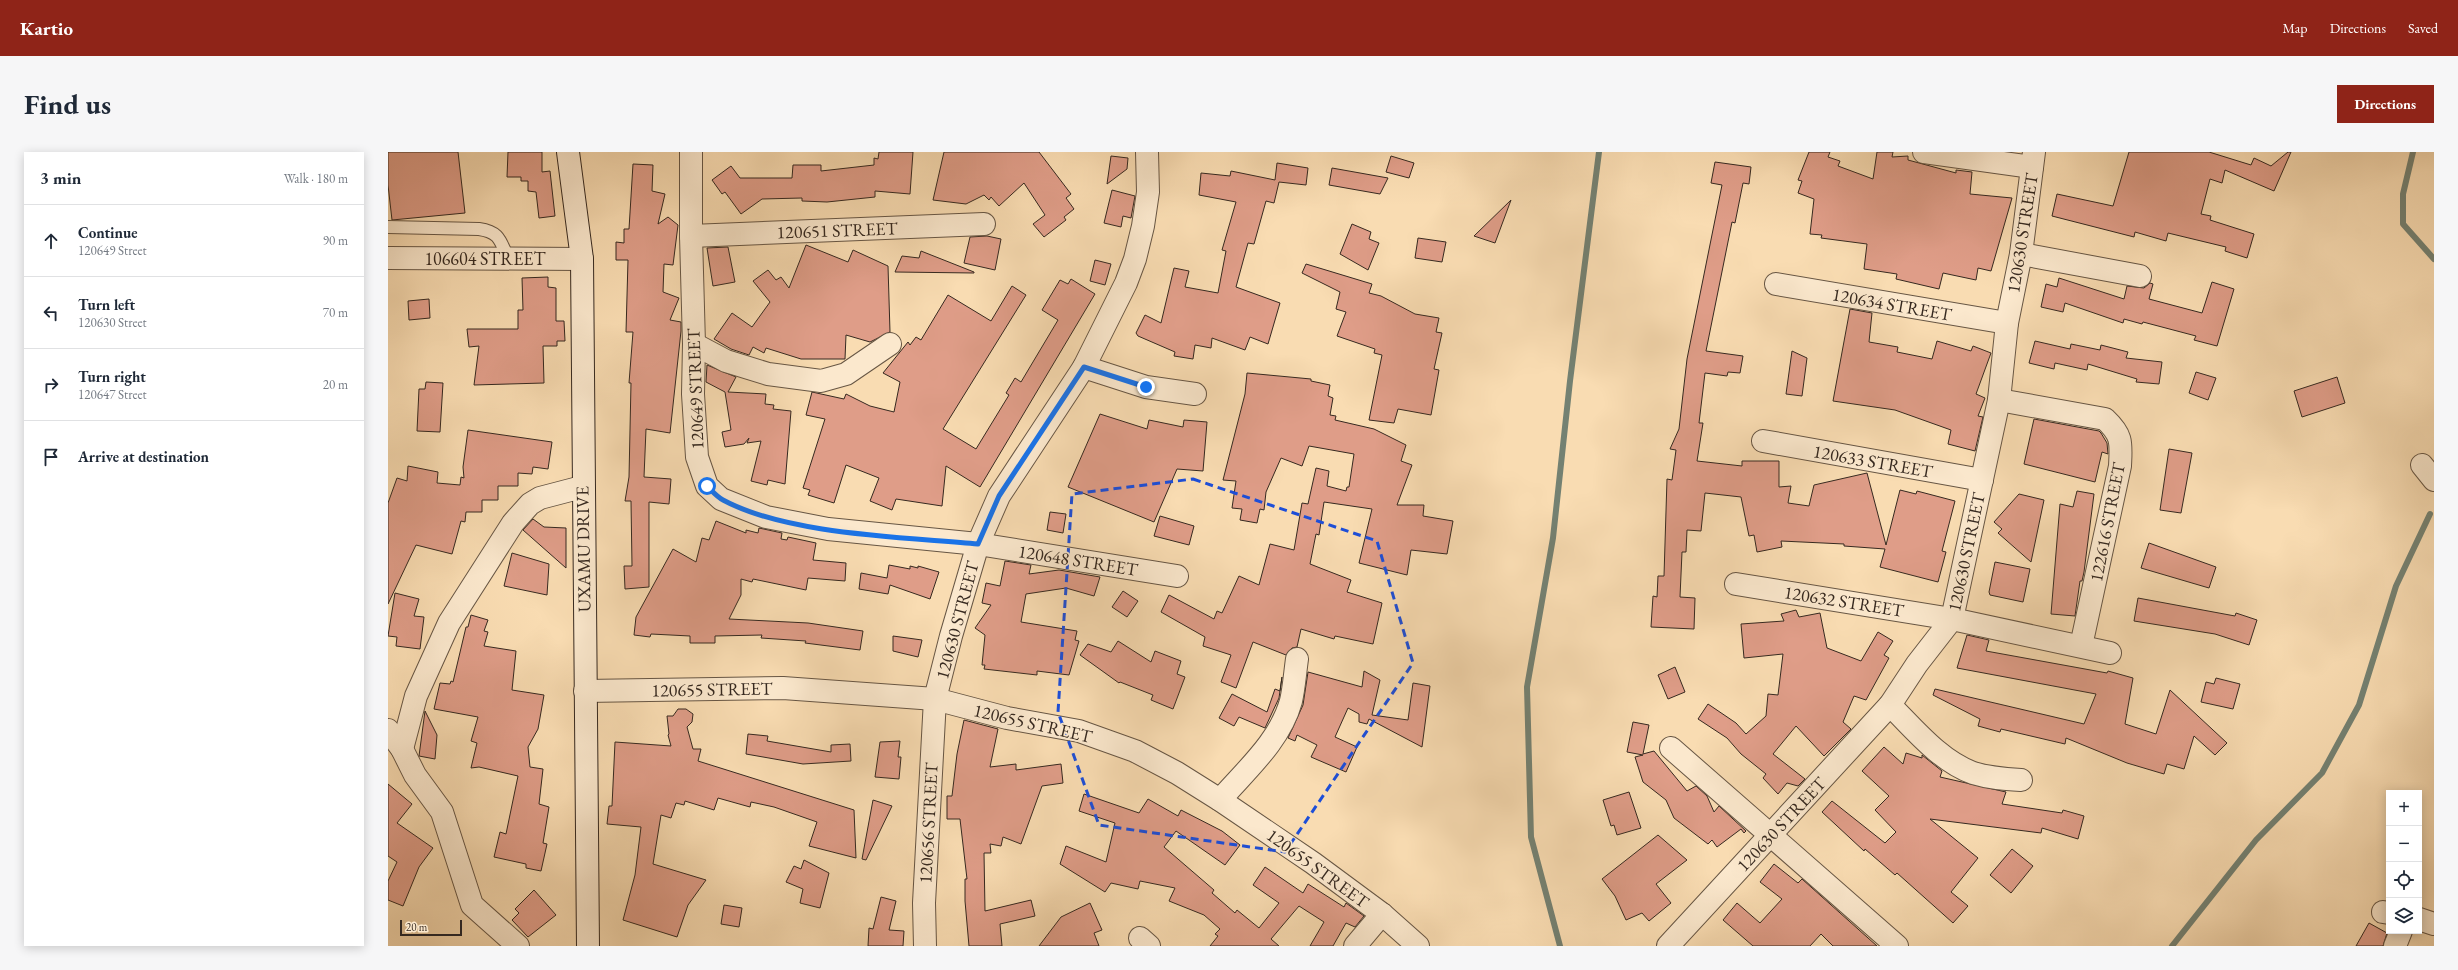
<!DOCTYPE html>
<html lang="en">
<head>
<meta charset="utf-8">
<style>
  body { margin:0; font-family:"EB Garamond",serif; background:#f6f6f7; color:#1f2937 }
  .controls { position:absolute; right:12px; bottom:12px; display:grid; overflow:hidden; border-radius:0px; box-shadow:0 2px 10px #0003 }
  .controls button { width:36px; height:36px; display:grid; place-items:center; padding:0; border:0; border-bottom:1px solid #e0e1e3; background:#fff; color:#1f2937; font:20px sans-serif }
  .scale { position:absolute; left:12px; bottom:10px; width:62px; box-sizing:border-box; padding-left:4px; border:2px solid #362920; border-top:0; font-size:11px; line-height:14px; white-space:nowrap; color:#362920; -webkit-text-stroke:3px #fbe8cd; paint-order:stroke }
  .stop { position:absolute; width:12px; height:12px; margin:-9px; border:3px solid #1a73e8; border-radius:50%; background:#fff }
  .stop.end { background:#1a73e8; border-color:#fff; box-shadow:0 1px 4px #0008 }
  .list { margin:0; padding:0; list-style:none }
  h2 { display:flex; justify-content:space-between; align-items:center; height:52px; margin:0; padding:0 16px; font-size:17px }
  h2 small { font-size:13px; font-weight:400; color:#747a83 }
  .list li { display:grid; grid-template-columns:26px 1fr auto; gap:12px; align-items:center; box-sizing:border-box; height:72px; padding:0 16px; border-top:1px solid #e0e1e3 }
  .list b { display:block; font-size:15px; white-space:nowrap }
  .list p { margin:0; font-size:13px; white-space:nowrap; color:#747a83 }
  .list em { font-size:13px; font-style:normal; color:#747a83 }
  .icon { flex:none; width:22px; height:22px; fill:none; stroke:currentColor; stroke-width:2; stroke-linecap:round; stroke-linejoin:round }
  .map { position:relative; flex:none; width:2046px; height:794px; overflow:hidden; border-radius:0px }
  header { display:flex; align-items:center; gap:24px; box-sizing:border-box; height:56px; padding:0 20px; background:#8f2418; color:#fff }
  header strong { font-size:19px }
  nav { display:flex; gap:22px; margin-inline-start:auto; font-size:14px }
  .intro { display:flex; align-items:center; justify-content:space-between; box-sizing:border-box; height:96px; padding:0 24px }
  h1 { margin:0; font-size:28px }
  .button { padding:10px 18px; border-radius:0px; background:#8f2418; color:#fff; font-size:14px; font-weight:700 }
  main { display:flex; gap:24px; padding:0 24px }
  aside { flex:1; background:#fff; border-radius:0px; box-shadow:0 2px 10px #0003 }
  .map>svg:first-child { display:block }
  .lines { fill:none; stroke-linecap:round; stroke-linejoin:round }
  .stream { stroke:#748172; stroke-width:6 }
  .building { fill:#df9d88; stroke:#362920 }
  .lane-casing { stroke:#675644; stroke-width:14 }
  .street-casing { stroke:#675644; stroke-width:24 }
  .secondary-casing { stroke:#362920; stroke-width:24 }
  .lane { stroke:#fbe8cd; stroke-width:12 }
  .street { stroke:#fbe8cd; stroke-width:22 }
  .secondary { stroke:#fbe8cd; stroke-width:22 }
  .route { stroke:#1a73e8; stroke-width:5 }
  .marked { fill:none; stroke:#1d4ed8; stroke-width:3; stroke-dasharray:8 5; stroke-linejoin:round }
  .labels { text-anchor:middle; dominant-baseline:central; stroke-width:3.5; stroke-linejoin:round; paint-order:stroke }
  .street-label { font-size:18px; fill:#362920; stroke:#fbe8cd }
</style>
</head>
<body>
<header>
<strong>Kartio</strong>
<nav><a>Map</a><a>Directions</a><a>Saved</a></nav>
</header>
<div class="intro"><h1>Find us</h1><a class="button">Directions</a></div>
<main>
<aside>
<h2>3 min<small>Walk · 180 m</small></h2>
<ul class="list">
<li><svg class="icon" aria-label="ahead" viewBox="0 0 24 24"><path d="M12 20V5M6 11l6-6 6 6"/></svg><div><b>Continue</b><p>120649 Street</p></div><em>90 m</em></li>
<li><svg class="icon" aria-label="left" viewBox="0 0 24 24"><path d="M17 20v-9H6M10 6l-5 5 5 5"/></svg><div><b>Turn left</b><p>120630 Street</p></div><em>70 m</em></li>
<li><svg class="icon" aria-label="right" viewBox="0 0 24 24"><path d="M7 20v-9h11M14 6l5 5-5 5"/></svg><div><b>Turn right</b><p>120647 Street</p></div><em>20 m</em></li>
<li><svg class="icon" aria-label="arrive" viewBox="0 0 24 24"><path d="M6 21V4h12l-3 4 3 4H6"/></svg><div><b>Arrive at destination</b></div></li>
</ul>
</aside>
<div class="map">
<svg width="2046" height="794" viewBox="0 0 2046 794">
  <rect width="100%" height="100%" fill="#f9dcb2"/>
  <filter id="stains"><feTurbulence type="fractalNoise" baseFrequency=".005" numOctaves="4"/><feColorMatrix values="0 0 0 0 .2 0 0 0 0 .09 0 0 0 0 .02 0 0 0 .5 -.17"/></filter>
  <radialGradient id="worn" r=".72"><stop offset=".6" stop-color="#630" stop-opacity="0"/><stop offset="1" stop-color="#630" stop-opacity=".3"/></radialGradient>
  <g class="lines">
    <g class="stream">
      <polyline points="2025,0 2015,42 2015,72 2046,107"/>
      <polyline points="1172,794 1143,685 1139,535 1165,386 1182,229 1211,0"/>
      <polyline points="1784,794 1868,688 1934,621 1971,553 2008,434 2042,362"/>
    </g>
  </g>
  <g class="building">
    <polygon points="0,0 70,0 77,61 4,68 0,33"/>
    <polygon points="120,0 154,0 154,20 162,19 167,64 151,66 148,40 140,39 140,29 133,29 133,25 119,25"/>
    <polygon points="491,0 525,0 522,42 487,39 487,45 439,50 414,49 414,46 374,47 353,62 337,40 334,42 324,28 343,14 352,26 404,26 405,13 433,13 433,19 486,13 486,6 490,7"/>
    <polygon points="556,0 651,0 683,42 678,46 686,57 676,65 678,68 656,85 645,72 657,63 636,31 611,54 603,45 601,48 596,43 578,52 545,48"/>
    <polygon points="1421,0 1442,0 1440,5 1452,9 1450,14 1485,27 1489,0 1505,0 1504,5 1520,4 1520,8 1568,21 1568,18 1584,20 1582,42 1624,46 1603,119 1590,116 1588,128 1555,121 1551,137 1508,127 1509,122 1476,117 1479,92 1433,86 1434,83 1422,82 1426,47 1410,41 1414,29 1410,28"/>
    <polygon points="1741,0 1821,0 1863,13 1866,6 1883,14 1900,0 1903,0 1886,39 1837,18 1834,31 1822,27 1813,62 1823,64 1822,68 1866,82 1859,106 1837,99 1838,95 1780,81 1778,89 1747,80 1746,85 1664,64 1669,42 1725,54"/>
    <polygon points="723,4 740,6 739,17 719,32"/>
    <polygon points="1003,4 1026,11 1021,26 998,20"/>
    <polygon points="1327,10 1363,15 1361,32 1355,31 1347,71 1344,70 1318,199 1355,204 1352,221 1340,220 1339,224 1317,221 1311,271 1315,271 1309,309 1354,314 1354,309 1391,309 1391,335 1403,334 1400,351 1421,354 1426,333 1479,321 1498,393 1512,338 1528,342 1529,339 1567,349 1554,399 1558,400 1550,430 1492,415 1497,397 1456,394 1456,392 1393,389 1394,395 1369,400 1366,383 1361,384 1353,345 1317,341 1313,379 1299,378 1298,400 1294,400 1292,445 1307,446 1306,477 1263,475 1265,444 1269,445 1270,424 1276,424 1279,327 1284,328 1288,298 1282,297 1291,277 1299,207 1334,33 1323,31"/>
    <polygon points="889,11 920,16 918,33 891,30 886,51 878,49 866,92 860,91 848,135 892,151 880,192 862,185 857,198 824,186 823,196 807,193 805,207 786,204 787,200 750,184 748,181 757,163 773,171 786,116 801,119 797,135 830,141 838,99 834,98 848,50 811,43 813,21 842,24 843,19 887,28"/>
    <polygon points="245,12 265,13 264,39 277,42 270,72 280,65 290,73 285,113 276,112 275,140 291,146 282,168 293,170 293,179 282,281 258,277 256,325 283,327 281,352 261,350 261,435 237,437 236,414 244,414 243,349 237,349 241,325 243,231 241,231 245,180 238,180 240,108 228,108 228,90 236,91 236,77 241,77"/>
    <polygon points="944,16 1000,26 992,42 941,33"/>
    <polygon points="724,38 747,44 743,66 735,64 733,75 716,71"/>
    <polygon points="1123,48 1107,91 1086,84"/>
    <polygon points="964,72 983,80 981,87 991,91 980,118 952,102"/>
    <polygon points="599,84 613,87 607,118 576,111 582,85"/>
    <polygon points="1030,86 1058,90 1054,110 1027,106"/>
    <polygon points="418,93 460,110 465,98 500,114 502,180 482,190 458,183 457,207 413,207 378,196 376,201 365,195 361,203 343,197 326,187 344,161 364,175 382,150 365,129 380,118 388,128 393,125 401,136"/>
    <polygon points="340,95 347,130 325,134 319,96"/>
    <polygon points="533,99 586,120 586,121 507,120 514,104 531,106"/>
    <polygon points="707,108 723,112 717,133 702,129"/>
    <polygon points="918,112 984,132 981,141 993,144 1027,162 1051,166 1048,180 1054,181 1046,217 1051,218 1043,263 1010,257 1006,271 981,268 994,203 986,201 987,197 949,184 958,160 948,157 952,140 914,121"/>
    <polygon points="160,125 160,135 168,136 168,169 176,169 177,189 169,189 169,194 155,194 156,231 86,233 91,194 81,195 79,177 130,177 130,158 135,158 134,126"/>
    <polygon points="1671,126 1736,147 1739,134 1756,136 1762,131 1765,132 1761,147 1814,161 1824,130 1846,137 1829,194 1806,188 1808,184 1755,170 1754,172 1736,167 1735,171 1677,151 1675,160 1653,155 1658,132 1669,135"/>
    <polygon points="683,127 707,142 592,335 558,314 554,354 508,347 504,358 482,349 491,326 458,313 446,351 420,343 422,338 415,336 437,267 418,263 424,240 456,247 458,242 482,254 506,260 512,230 495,221 520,190 522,193 528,185 533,188 560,143 603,169 624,134 638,143 555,277 588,297 621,243 618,241 627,226 633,230 670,168 654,158 672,128 680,132"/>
    <polygon points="41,147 42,166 21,168 20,149"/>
    <polygon points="1462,157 1484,161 1481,190 1510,195 1509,200 1544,207 1549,189 1583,199 1585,194 1603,201 1588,242 1597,246 1590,264 1595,265 1587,299 1560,292 1563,278 1507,258 1445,249"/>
    <polygon points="1647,189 1682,197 1683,192 1712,198 1713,193 1740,200 1738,206 1774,210 1771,232 1748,230 1749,227 1700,212 1699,218 1667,211 1666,217 1641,211"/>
    <polygon points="1404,199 1419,206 1414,244 1398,242"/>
    <polygon points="319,213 348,225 340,240 378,242 377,252 386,253 385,257 403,259 397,332 380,328 379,333 363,329 373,289 359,291 361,286 356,292 337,295 334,280 343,278 337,240 318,230"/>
    <polygon points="1808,220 1828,226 1820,248 1801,241"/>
    <polygon points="859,221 923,227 923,229 942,233 940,244 945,246 942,263 948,264 947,268 986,277 1018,293 1013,309 1024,313 1009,353 1036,353 1035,364 1065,369 1059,402 1023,398 1019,423 971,411 984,357 936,350 931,383 928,382 922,412 963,428 959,440 994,451 985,492 947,484 946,487 913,477 909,495 904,496 898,503 865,490 848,536 833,530 843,503 815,494 817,485 773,460 781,443 826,467 829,459 834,461 851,424 871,433 882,392 906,398 914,351 920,352 928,316 941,319 939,334 958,339 959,335 961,335 966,302 921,294 914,314 893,306 878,340 876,358 872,357 869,371 852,368 854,357 844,356 848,329 835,328 857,242"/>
    <polygon points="1949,225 1957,251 1914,265 1906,239"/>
    <polygon points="38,230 55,231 52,280 29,279 31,237 37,237"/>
    <polygon points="712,262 759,277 761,268 795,275 796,268 819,270 815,319 789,317 766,370 680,335"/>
    <polygon points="1646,267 1711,279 1713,281 1719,291 1720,302 1714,300 1707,330 1636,312"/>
    <polygon points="80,278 164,290 160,317 145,315 144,322 130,321 130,334 110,334 110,348 94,348 94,360 78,360 77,370 73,369 64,402 28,393 0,452 0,351 9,326 19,329 20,314 50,320 49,331 72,333 73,325 76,326 75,315"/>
    <polygon points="1781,297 1804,301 1793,361 1772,358"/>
    <polygon points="1689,339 1706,342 1696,420 1694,429 1692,429 1687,464 1663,462 1672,352 1685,355"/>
    <polygon points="1631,342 1656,348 1643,410 1610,381 1614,377 1606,370"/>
    <polygon points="662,360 678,362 675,381 659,378"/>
    <polygon points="772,364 806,374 801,393 766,384"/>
    <polygon points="145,367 156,375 178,376 178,416 135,378"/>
    <polygon points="328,369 358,381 358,378 370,381 371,376 394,381 393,387 399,388 400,385 428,391 425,408 458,411 457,429 420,426 418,438 365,427 364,430 353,427 353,443 341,467 420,471 475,479 472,498 417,491 418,489 373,486 374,483 327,484 327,491 302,491 302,484 263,482 262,485 246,483 248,465 285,397 308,410 314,386 321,388"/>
    <polygon points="1761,391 1828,415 1821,436 1753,416"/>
    <polygon points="124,401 161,412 159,443 116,434"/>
    <polygon points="617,409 643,413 641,422 671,418 712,425 706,444 678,436 638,442 633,470 689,479 687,488 691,489 681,523 649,519 649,523 596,517 597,513 594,513 597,483 587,476 603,453 594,451 598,431 612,434"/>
    <polygon points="1607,410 1642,417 1635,450 1602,443 1601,440"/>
    <polygon points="501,413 522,417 522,414 530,416 530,414 551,420 542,447 502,433 500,442 471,437 473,421 499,426"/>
    <polygon points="735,439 750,449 739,465 724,455"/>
    <polygon points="7,441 31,447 26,464 36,465 32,497 8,494 9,485 0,484"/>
    <polygon points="1750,446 1847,464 1848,461 1869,468 1861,493 1827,482 1746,469"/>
    <polygon points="1408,458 1411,465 1432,461 1439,496 1473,509 1490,480 1505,489 1496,503 1501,506 1478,548 1466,544 1455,570 1463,577 1436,604 1408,574 1385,602 1417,627 1410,634 1399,631 1390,642 1375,626 1378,622 1353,602 1339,586 1310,567 1320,552 1348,571 1358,582 1378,564 1380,542 1390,543 1395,502 1356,506 1353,472 1396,469 1393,462"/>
    <polygon points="83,463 100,468 96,479 100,480 96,494 128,499 124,538 156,543 150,577 140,595 142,615 155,617 151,652 161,655 155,691 159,692 153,719 138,716 138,712 106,705 112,680 118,682 130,624 91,615 83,616 89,591 83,589 90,565 46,557 52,531 62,532 63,529 65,530 78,475 80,475"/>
    <polygon points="1579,483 1601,488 1598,499 1719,521 1720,519 1745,526 1737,572 1768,582 1782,538 1839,591 1827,603 1806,584 1796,617 1779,612 1776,622 1739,611 1678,586 1677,592 1613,577 1612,580 1590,574 1592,567 1545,543 1547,537 1696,572 1708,542 1569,516"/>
    <polygon points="505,484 534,488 530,505 505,499"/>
    <polygon points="730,489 763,510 767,499 793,509 789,522 797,525 785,557 763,548 765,543 732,530 731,531 692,503 700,492 723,500"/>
    <polygon points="1287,515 1297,540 1280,547 1270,523"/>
    <polygon points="976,519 992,528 984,563 1020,568 1025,531 1042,534 1034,595 981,567 979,572 971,570 971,562 960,556 947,585 969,595 958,620 923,605 929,593 909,583 907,589 900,586 915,553 920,520 974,535"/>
    <polygon points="894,525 891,546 877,576 851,565 846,574 831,566 844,542 879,560 887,537 892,539"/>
    <polygon points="1828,526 1852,532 1845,557 1813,550 1818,530 1826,532"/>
    <polygon points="290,557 298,557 305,562 304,570 299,575 305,597 313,597 310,609 466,658 468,706 421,694 429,670 386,655 363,650 362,655 330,646 326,658 297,649 296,653 288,651 283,666 273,663 265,712 318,728 300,753 289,785 235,768 247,723 253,675 219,672 221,654 224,654 227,590 283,594 280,583 281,582 279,564 285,564"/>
    <polygon points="37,559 49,583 47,607 31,604"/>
    <polygon points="576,568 610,577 602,615 628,612 628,618 673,612 675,631 654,634 633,692 615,685 613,694 602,692 603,701 596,701 597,759 643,748 647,764 612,772 614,794 581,794 577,749 577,727 579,727 572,667 559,667 559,644 564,644 569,602"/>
    <polygon points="1245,570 1261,573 1255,602 1266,599 1299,639 1308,634 1319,644 1326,660 1331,654 1358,679 1356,681 1353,677 1329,695 1324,688 1320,692 1286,666 1278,648 1255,630 1247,605 1255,603 1239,600"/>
    <polygon points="360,582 380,584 379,589 443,600 443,593 462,592 463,609 415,612 358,602"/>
    <polygon points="512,589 510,605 513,605 511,627 487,625 492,590"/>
    <polygon points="1496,595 1515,612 1518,601 1534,606 1534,603 1554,619 1552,625 1618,640 1614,652 1674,661 1675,658 1696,664 1690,687 1654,676 1653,681 1542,667 1590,706 1563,740 1580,754 1565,771 1509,721 1507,723 1477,697 1476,699 1434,660 1444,649 1497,691 1508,680 1487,658 1501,644 1474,619"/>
    <polygon points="0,632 24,652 9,671 45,696 31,715 15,754 0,748 0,729 9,710 0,704"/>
    <polygon points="1241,640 1253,676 1229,683 1226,673 1223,674 1215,648"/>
    <polygon points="696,642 751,661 760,647 790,664 793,658 834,679 852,693 837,713 788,679 776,695 826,738 824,741 847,761 849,758 871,776 891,751 865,733 877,715 915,741 920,732 956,755 958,751 976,764 967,775 958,771 945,794 922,794 936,770 911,754 883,787 891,794 822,794 830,784 827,782 832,777 816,763 781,749 787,736 752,729 750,737 723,731 717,740 672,712 678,694 718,710 727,671 691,659"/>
    <polygon points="485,648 504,654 478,708 474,707"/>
    <polygon points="1270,683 1299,708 1268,732 1283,751 1261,769 1254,761 1238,768 1227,744 1214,727"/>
    <polygon points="1624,697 1645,714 1623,741 1602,723"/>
    <polygon points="416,708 441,721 432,756 412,751 415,737 398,730 406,714 413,717"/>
    <polygon points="1386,712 1410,731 1414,727 1489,794 1445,794 1433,782 1422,794 1365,794 1335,768 1349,751 1372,771 1394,747 1372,730"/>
    <polygon points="146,738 168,763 140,785 124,768 131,761 127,757"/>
    <polygon points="493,745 508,749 501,778 516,779 515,794 480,794 481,776 485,777"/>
    <polygon points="702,751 714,778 706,781 711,794 651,794 673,765"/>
    <polygon points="336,753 354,756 351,775 333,772"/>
    <polygon points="1981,771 1999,781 1995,794 1968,794"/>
  </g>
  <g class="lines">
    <defs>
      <path id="lane" d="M0,75L91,77C112,80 112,89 120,106"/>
      <g id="street">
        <polyline points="303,0 303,84 306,192 305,242 309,305 319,334 333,347 378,365 440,377 590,392 789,424"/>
        <polyline points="1536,0 1644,15"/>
        <polyline points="303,84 596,72"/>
        <polyline points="1633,102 1752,124"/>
        <polyline points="0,106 194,107"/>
        <polyline points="1388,132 1619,171"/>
        <polyline points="306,192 338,209 380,222 433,229 458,222 502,192"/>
        <polyline points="696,215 758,235 807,242"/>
        <path d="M1611,248L1717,267C1735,284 1733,291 1732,314L1693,494"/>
        <polyline points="1375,289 1594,328"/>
        <polyline points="2034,313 2046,328"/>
        <polyline points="1348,432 1564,467 1722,501"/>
        <polyline points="197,539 395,536 547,547 619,566 691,579 747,599 789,621 832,648 925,711 994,762 1030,794"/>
        <path d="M1502,553C1526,577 1552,609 1585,621C1601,626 1617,627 1633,628"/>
        <polyline points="0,578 14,597 27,623 54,660 84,753 130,794"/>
        <polyline points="1283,596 1509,794"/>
        <polyline points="14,597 28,544 61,471 125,371 142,352 152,346 194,335"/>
        <path d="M832,648C858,618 892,589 903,549C906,536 907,521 909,507"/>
        <polyline points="1995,760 2001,761"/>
        <polyline points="2031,767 2046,772"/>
        <polyline points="752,786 761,794"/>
        <polyline points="537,794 536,751 547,547 563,484 590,392 611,344 696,215 738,131 747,107 755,74 760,40 759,0"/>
        <polyline points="967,794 994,762"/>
        <polyline points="1280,794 1502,553 1529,512 1564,467 1611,248 1619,171 1633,102 1646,0"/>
        <polyline points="2007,794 2013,779"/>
      </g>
      <polyline id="secondary" points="180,0 194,107 200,794"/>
    </defs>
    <use href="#lane" class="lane-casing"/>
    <use href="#street" class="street-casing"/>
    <use href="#secondary" class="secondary-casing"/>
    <use href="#lane" class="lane"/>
    <use href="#street" class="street"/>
    <use href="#secondary" class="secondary"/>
  </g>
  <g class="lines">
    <path class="route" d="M319,334C324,339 329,345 335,348C400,383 516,385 590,392L611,344L696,215L758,235"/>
  </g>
  <path class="marked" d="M805,327L989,389L1025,511L897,700L711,673L670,560L684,342Z"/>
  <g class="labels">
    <g class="street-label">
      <text transform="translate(449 78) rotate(-2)">120651 STREET</text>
      <text transform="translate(1634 81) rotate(-81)">120630 STREET</text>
      <text x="97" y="106">106604 STREET</text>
      <text transform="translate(1504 152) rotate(10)">120634 STREET</text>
      <text transform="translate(307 237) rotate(-92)">120649 STREET</text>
      <text transform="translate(1485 309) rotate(10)">120633 STREET</text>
      <text transform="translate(1719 370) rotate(-79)">122616 STREET</text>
      <text transform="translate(195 397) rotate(-91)">UXAMU DRIVE</text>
      <text transform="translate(1578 400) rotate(-78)">120630 STREET</text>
      <text transform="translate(690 408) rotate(9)">120648 STREET</text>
      <text transform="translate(1456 449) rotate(9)">120632 STREET</text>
      <text transform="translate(569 468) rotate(-75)">120630 STREET</text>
      <text transform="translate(324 537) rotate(-1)">120655 STREET</text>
      <text transform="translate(645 571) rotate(13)">120655 STREET</text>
      <text transform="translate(540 671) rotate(-87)">120656 STREET</text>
      <text transform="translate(1393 672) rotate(-47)">120630 STREET</text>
      <text transform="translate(930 716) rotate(36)">120655 STREET</text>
    </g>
  </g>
  <rect width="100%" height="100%" filter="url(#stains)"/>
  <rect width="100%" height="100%" fill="url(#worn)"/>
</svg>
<div class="controls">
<button>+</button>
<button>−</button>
<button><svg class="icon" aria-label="locate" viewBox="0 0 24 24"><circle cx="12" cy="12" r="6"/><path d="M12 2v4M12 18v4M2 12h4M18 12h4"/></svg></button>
<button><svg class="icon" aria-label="layers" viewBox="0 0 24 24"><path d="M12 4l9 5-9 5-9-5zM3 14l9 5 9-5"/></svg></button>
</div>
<div class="scale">20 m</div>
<div class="stop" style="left:319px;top:334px"></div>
<div class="stop end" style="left:758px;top:235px"></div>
</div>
</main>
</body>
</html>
